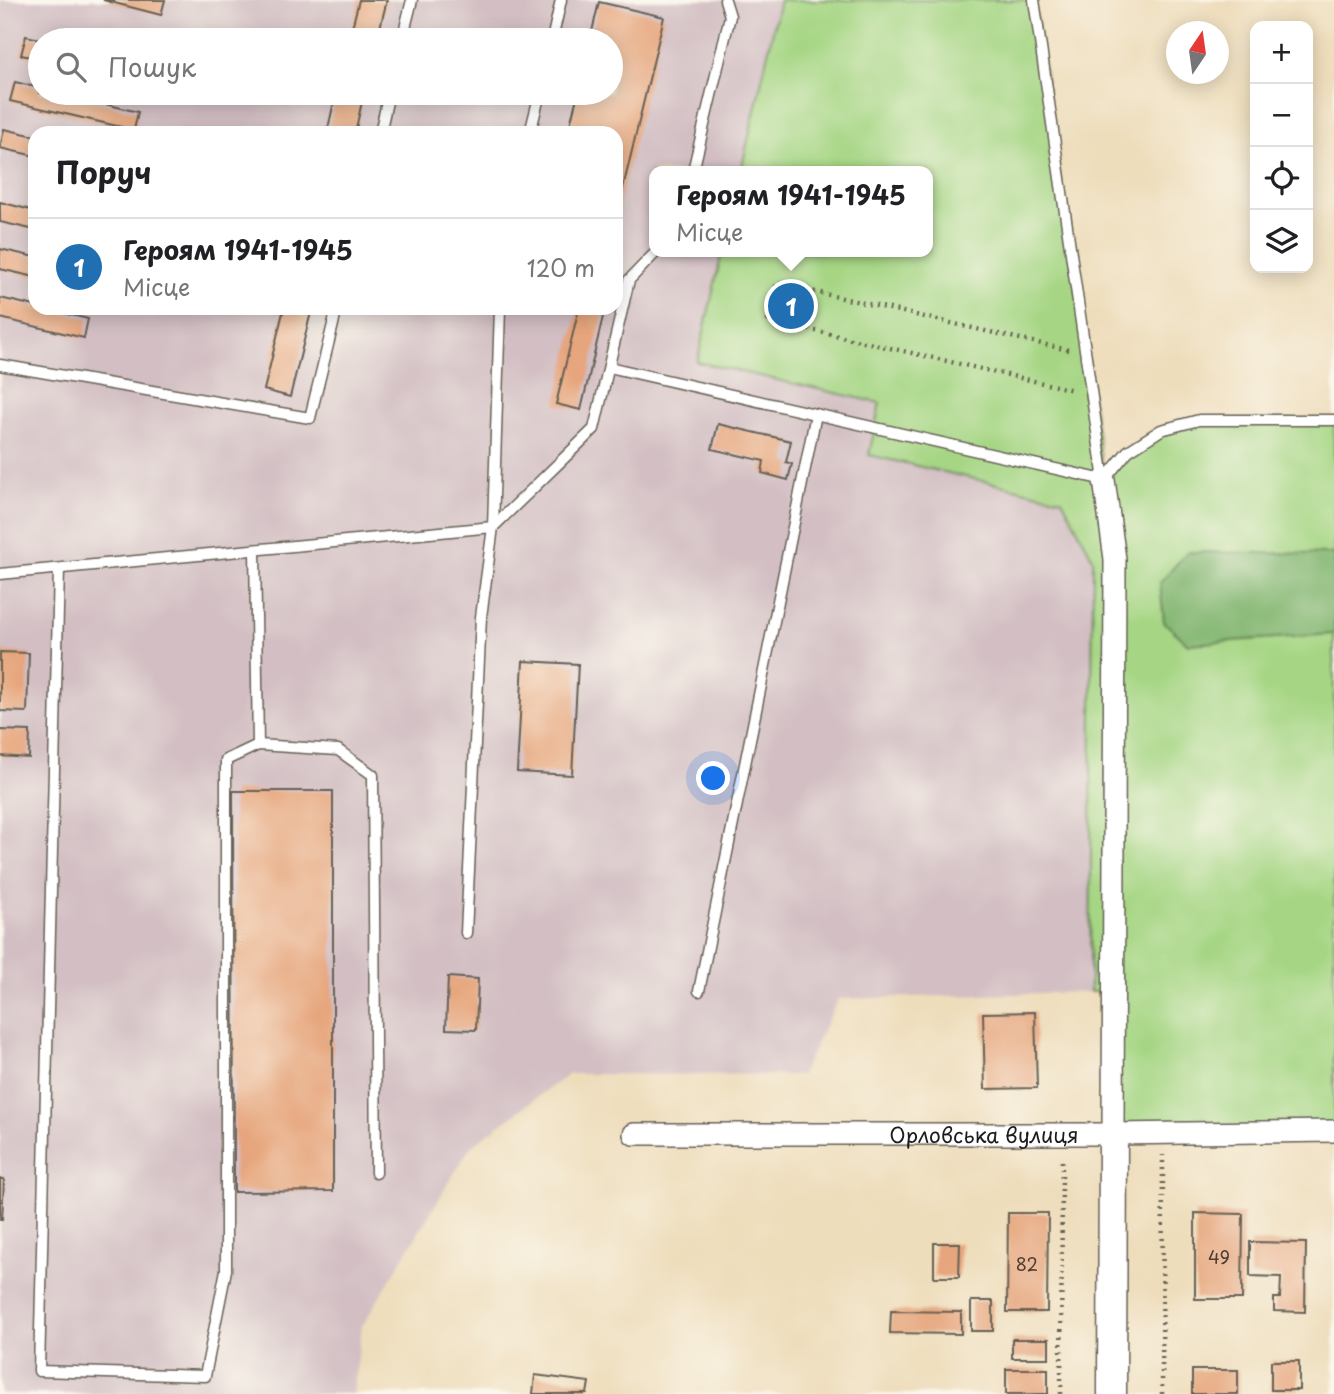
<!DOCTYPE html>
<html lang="uk">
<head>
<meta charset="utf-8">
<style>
  body { margin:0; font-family:"Playpen Sans",sans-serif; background:#f6f6f6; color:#202124 }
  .controls { position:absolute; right:21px; top:21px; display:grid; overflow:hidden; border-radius:14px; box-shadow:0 4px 18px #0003 }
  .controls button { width:63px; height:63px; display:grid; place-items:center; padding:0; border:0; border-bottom:2px solid #e0e0e0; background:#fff; color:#202124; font:35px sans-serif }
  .compass { position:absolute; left:1166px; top:21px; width:63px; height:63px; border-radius:50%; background:#fff; box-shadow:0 4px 18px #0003; rotate:13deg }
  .you { position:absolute; left:714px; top:779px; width:24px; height:24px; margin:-18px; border:5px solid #fff; border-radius:50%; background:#1a73e8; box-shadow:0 0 0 10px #1a73e833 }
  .badge { display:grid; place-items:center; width:46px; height:46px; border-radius:50%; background:#1f6fb2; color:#fff; font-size:23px; font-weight:700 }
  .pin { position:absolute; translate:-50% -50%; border:4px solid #fff; box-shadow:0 2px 7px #0006 }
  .popup { position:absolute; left:649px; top:166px; width:284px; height:91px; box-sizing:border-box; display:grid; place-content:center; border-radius:14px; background:#fff; filter:drop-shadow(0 2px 5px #0005); font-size:23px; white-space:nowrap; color:#757577 }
  .popup b { font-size:26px; color:#202124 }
  .popup::after { content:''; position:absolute; left:50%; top:100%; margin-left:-14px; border:14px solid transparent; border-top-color:#fff }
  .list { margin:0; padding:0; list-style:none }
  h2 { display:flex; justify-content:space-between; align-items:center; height:91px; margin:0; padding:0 28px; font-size:30px }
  h2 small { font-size:23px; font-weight:400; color:#757577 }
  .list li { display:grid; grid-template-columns:46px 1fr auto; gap:21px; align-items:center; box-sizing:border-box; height:98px; padding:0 28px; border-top:2px solid #e0e0e0 }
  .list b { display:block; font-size:26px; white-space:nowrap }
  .list p { margin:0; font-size:23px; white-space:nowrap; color:#757577 }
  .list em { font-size:23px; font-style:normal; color:#757577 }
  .icon { flex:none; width:38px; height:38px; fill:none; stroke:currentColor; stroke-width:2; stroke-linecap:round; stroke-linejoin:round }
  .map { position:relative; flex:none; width:1334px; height:1394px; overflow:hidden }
  .search { position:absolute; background:#fff; box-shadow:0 4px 18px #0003; left:28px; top:28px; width:595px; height:77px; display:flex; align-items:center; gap:18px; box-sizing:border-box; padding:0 24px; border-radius:38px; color:#757577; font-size:26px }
  .panel { position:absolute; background:#fff; box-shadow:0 4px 18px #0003; left:28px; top:126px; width:595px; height:189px; border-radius:21px }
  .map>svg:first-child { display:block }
  .industrial { fill:#d2bec3; fill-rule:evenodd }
  .green { fill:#a6d684; stroke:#617950; stroke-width:2 }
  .forest { fill:#84b772; stroke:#506a47; stroke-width:2 }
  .building { fill:#e6a57c }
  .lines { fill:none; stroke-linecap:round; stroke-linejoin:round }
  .service-casing { stroke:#666054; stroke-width:13 }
  .minor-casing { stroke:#666054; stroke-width:24 }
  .tertiary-casing { stroke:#666054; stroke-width:31 }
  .path { stroke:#666054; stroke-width:4.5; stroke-dasharray:2 5; stroke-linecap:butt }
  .service { stroke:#fff; stroke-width:10 }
  .minor { stroke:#fff; stroke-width:21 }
  .tertiary { stroke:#fff; stroke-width:28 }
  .labels { text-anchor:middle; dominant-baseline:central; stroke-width:5; stroke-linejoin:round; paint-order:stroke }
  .number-label { font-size:18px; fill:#4e3e34 }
  .street-label { font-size:21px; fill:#1c1c1c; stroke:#fbf7ec }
</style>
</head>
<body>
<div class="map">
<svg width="1334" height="1394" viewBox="0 0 1334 1394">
  <rect width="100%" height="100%" fill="#fbf7ec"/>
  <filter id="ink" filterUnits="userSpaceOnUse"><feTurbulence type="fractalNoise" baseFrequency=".0143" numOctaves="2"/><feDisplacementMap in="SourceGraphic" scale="14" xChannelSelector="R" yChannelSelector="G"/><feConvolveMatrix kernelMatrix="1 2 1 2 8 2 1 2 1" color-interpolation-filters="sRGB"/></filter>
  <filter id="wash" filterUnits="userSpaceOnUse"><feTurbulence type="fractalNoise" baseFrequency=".00686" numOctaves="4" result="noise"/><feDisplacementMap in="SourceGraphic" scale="28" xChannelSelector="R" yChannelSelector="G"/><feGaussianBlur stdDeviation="1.57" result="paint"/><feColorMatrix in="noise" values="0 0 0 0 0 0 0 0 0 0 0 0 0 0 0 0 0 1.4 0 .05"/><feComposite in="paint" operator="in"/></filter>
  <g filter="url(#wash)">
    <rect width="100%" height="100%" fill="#edb"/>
    <path class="industrial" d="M0,0H780L741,171H654V252H722L698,362L881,403L870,455L1062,499L1093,559L1090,992L838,999L801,1075L569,1074L471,1146L362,1326L353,1394H0ZM40,40H611V93H40ZM35,133H616V308H35Z"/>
    <polygon class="green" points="780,0 1034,0 1104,479 1128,451 1161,430 1199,420 1334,420 1334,1131 1113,1134 1112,991 1090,992 1093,559 1062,499 869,455 880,403 697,362 722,252 928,252 928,171 741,171"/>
    <polygon class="forest" points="1187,552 1334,554 1334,634 1188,644 1164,622 1160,583"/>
    <g id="blocks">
      <g class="building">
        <polygon points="103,0 165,0 161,15"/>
        <polygon points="359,0 387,0 377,40 349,40"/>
        <polygon points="599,2 664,17 617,213 616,133 568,133 578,93 611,93 611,40 590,40"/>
        <polygon points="26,36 40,39 40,59 21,55"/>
        <polygon points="15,82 40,88 40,93 60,93 138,112 134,130 10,101"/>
        <polygon points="336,93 346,93 363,97 355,133 327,133"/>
        <polygon points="4,129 35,136 35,156 0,148"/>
        <polygon points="0,202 35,211 35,230 0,222"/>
        <polygon points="0,249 35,257 35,277 0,269"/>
        <polygon points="0,298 35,306 35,308 43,308 88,319 84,338 0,318"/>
        <polygon points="284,308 312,308 290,397 264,390"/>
        <polygon points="579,308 605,308 581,410 556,404"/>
        <polygon points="718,424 791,441 786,462 792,464 788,480 762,473 764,461 712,449"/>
        <polygon points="0,652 29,653 27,712 0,711"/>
        <polygon points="523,661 578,664 572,775 517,772"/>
        <polygon points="0,730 30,731 29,758 0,756"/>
        <polygon points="233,791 333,791 333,1191 234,1192"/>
        <polygon points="448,977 478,979 476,1030 446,1029"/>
        <polygon points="1035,1012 1037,1088 985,1089 983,1013"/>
        <polygon points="0,1179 4,1179 2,1220 0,1220"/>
        <polygon points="1008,1213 1048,1213 1047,1312 1007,1312"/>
        <polygon points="1195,1213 1243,1214 1242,1299 1195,1299"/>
        <polygon points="1250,1242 1306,1243 1305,1312 1274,1311 1274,1298 1280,1298 1281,1277 1250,1276"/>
        <polygon points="934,1243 960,1243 959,1277 934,1277"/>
        <rect x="971" y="1301" width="22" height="30"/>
        <polygon points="891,1311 961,1312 961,1334 890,1333"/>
        <rect x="1012" y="1339" width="37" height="19"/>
        <rect x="1271" y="1361" width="28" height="29"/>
        <rect x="1006" y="1369" width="42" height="25"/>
        <rect x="1192" y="1370" width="46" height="24"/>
        <polygon points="535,1375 589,1382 587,1394 533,1394"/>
      </g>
    </g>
  </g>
  <g filter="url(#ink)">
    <use href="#blocks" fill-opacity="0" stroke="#666054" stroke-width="2"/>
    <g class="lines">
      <defs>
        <g id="service">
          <polyline points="1034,0 1104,480"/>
          <polyline points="402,40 412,0"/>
          <polyline points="552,40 561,0"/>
          <polyline points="380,133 389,93"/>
          <polyline points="530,133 540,93"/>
          <polyline points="693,171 730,16 725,0"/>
          <polyline points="0,365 310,418 337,308"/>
          <polyline points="609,367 1104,480"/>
          <polyline points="1104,480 1128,451 1161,430 1199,420 1334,420"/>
          <polyline points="255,550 258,745"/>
          <polyline points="59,569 39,1371 205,1376 226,1270 226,760 258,745 338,750 373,775 376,1173"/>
          <polyline points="0,574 493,527 594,429 629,280 656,252"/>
          <polyline points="466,933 481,617 493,527 500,308"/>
          <polyline points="699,991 816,414"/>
        </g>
        <g id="minor">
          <polyline points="1104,480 1115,559 1113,1134"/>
          <path id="s1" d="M634,1134H1113L1334,1131"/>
        </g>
        <polyline id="tertiary" points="1112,1394 1113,1134"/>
      </defs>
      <use href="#service" class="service-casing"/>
      <use href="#minor" class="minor-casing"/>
      <use href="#tertiary" class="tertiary-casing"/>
      <g class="path">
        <polyline points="1068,350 777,283 768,320 1073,390"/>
        <polyline points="1061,1394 1062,1157"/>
        <polyline points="1162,1394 1163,1155"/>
      </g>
      <use href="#service" class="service"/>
      <use href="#minor" class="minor"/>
      <use href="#tertiary" class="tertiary"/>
    </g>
  </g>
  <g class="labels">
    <g class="number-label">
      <text x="1219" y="1256">49</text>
      <text x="1027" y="1263">82</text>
    </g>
    <g class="street-label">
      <text stroke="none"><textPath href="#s1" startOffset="350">Орловська вулиця</textPath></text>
    </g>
  </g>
</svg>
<div class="controls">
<button>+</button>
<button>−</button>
<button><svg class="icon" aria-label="locate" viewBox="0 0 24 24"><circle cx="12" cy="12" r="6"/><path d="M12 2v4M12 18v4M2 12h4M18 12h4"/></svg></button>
<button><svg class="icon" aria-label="layers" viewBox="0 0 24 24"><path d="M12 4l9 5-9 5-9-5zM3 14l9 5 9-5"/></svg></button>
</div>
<svg class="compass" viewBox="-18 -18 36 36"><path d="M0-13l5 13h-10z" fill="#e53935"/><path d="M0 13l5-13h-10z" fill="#757577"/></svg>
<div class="you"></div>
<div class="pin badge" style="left:791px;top:306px">1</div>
<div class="popup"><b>Героям 1941-1945</b>Місце</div>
<div class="search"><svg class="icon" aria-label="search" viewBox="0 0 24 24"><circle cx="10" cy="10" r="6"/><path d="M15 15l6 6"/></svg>Пошук</div>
<section class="panel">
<h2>Поруч<small></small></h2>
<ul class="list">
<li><span class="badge">1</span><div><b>Героям 1941-1945</b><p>Місце</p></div><em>120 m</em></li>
</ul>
</section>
</div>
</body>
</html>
